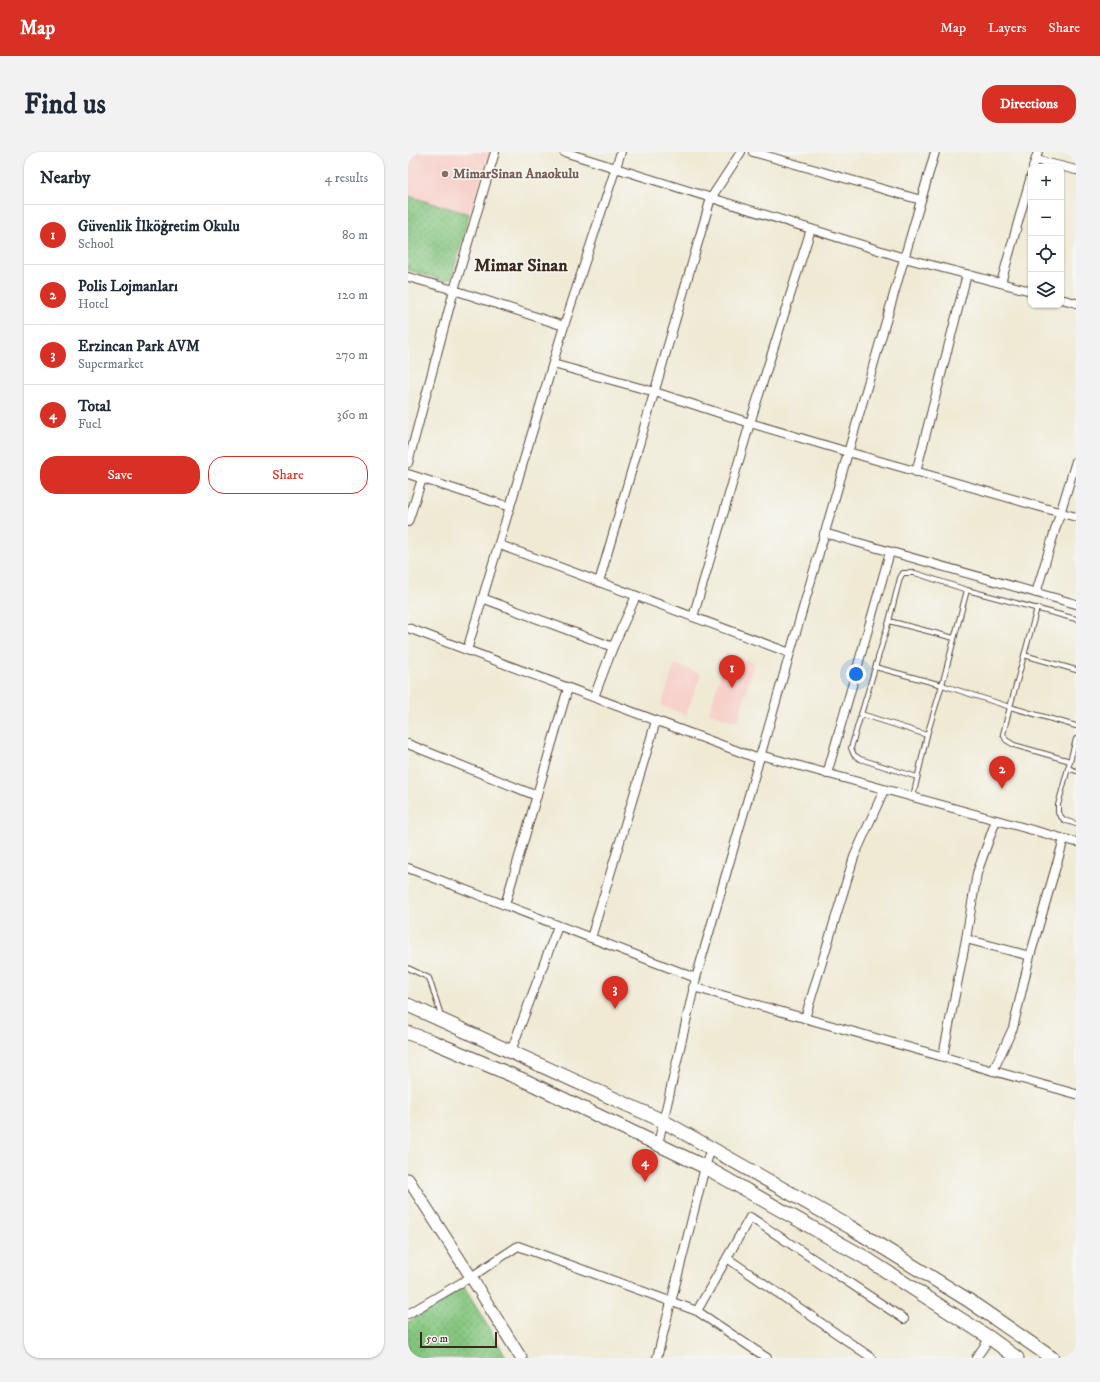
<!DOCTYPE html>
<html lang="en">
<head>
<meta charset="utf-8">
<style>
  body { margin:0; font-family:"IM FELL DW Pica",serif; background:#f2f2f3; color:#1f2937 }
  .controls { position:absolute; right:12px; top:12px; display:grid; overflow:hidden; border-radius:8px; box-shadow:0 1px 3px #0004 }
  .controls button { width:36px; height:36px; display:grid; place-items:center; padding:0; border:0; border-bottom:1px solid #e0e1e3; background:#fff; color:#1f2937; font:20px sans-serif }
  .scale { position:absolute; left:12px; bottom:10px; width:77px; box-sizing:border-box; padding-left:4px; border:2px solid #3b2a1e; border-top:0; font-size:11px; line-height:14px; white-space:nowrap; color:#3b2a1e; -webkit-text-stroke:3px #f6f6f2; paint-order:stroke }
  .you { position:absolute; left:448px; top:522px; width:14px; height:14px; margin:-10px; border:3px solid #fff; border-radius:50%; background:#1a73e8; box-shadow:0 0 0 6px #1a73e833 }
  .badge { display:grid; place-items:center; width:26px; height:26px; border-radius:50%; background:#d93025; color:#fff; font-size:13px; font-weight:700 }
  .pin { position:absolute; translate:-50% -33px; filter:drop-shadow(0 1px 2px #0008) }
  .pin::after { content:''; position:absolute; top:21px; width:14px; height:12px; background:inherit; clip-path:polygon(0 0,100% 0,50% 100%) }
  .list { margin:0; padding:0; list-style:none }
  h2 { display:flex; justify-content:space-between; align-items:center; height:52px; margin:0; padding:0 16px; font-size:17px }
  h2 small { font-size:13px; font-weight:400; color:#747a83 }
  .list li { display:grid; grid-template-columns:26px 1fr auto; gap:12px; align-items:center; box-sizing:border-box; height:60px; padding:0 16px; border-top:1px solid #e0e1e3 }
  .list b { display:block; font-size:15px; white-space:nowrap }
  .list p { margin:0; font-size:13px; white-space:nowrap; color:#747a83 }
  .list em { font-size:13px; font-style:normal; color:#747a83 }
  .actions { display:flex; gap:8px; padding:12px 16px }
  .actions a { flex:1; padding:9px 0; border:1px solid #d93025; border-radius:16px; text-align:center; font-size:14px; color:#d93025 }
  .actions .main { background:#d93025; color:#fff }
  .icon { flex:none; width:22px; height:22px; fill:none; stroke:currentColor; stroke-width:2; stroke-linecap:round; stroke-linejoin:round }
  .map { position:relative; flex:none; width:668px; height:1206px; overflow:hidden; border-radius:16px }
  header { display:flex; align-items:center; gap:24px; box-sizing:border-box; height:56px; padding:0 20px; background:#d93025; color:#fff }
  header strong { font-size:19px }
  nav { display:flex; gap:22px; margin-inline-start:auto; font-size:14px }
  .intro { display:flex; align-items:center; justify-content:space-between; box-sizing:border-box; height:96px; padding:0 24px }
  h1 { margin:0; font-size:28px }
  .button { padding:10px 18px; border-radius:16px; background:#d93025; color:#fff; font-size:14px; font-weight:700 }
  main { display:flex; gap:24px; padding:0 24px }
  aside { flex:1; background:#fff; border-radius:16px; box-shadow:0 1px 3px #0004 }
  .map>svg:first-child { display:block }
  .built { fill:#f7d0ca }
  .green { fill:url(#green-dots); stroke:#5f784e }
  .lines { fill:none; stroke-linecap:round; stroke-linejoin:round }
  .service-casing { stroke:#564739; stroke-width:6 }
  .minor-casing { stroke:#564739; stroke-width:10 }
  .secondary-casing { stroke:#564739; stroke-width:13 }
  .primary-casing { stroke:#564739; stroke-width:15 }
  .service { stroke:#fff; stroke-width:4 }
  .minor { stroke:#fff; stroke-width:8 }
  .secondary { stroke:#fff; stroke-width:11 }
  .primary { stroke:#fff; stroke-width:13 }
  .education-dot { fill:#8d6e63; stroke:#f6f6f2; stroke-width:1.5 }
  .labels { text-anchor:middle; dominant-baseline:central; stroke-width:3; stroke-linejoin:round; paint-order:stroke }
  .education-label { font-size:14px; font-weight:bold; fill:#785e54; stroke:#f6f6f2; text-anchor:start }
  .district-label { font-size:18px; font-weight:bold; fill:#3b2a1e; stroke:#f6f6f2 }
</style>
</head>
<body>
<header>
<strong>Map</strong>
<nav><a>Map</a><a>Layers</a><a>Share</a></nav>
</header>
<div class="intro"><h1>Find us</h1><a class="button">Directions</a></div>
<main>
<aside>
<h2>Nearby<small>4 results</small></h2>
<ul class="list">
<li><span class="badge">1</span><div><b>Güvenlik İlköğretim Okulu</b><p>School</p></div><em>80 m</em></li>
<li><span class="badge">2</span><div><b>Polis Lojmanları</b><p>Hotel</p></div><em>120 m</em></li>
<li><span class="badge">3</span><div><b>Erzincan Park AVM</b><p>Supermarket</p></div><em>270 m</em></li>
<li><span class="badge">4</span><div><b>Total</b><p>Fuel</p></div><em>360 m</em></li>
</ul>
<div class="actions"><a class="main">Save</a><a>Share</a></div>
</aside>
<div class="map">
<svg width="668" height="1206" viewBox="0 0 668 1206">
  <defs>
    <pattern id="green-dots" width="8" height="8" patternUnits="userSpaceOnUse"><rect width="8" height="8" fill="#83c57e"/><path d="M2 2h.1M6 6h.1" fill="none" stroke="#6ca067" stroke-width="1.8" stroke-linecap="round"/></pattern>
  </defs>
  <rect width="100%" height="100%" fill="#f6f6f2"/>
  <filter id="ink" filterUnits="userSpaceOnUse"><feTurbulence type="fractalNoise" baseFrequency=".025" numOctaves="2"/><feDisplacementMap in="SourceGraphic" scale="8" xChannelSelector="R" yChannelSelector="G"/><feConvolveMatrix kernelMatrix="1 2 1 2 8 2 1 2 1" color-interpolation-filters="sRGB"/></filter>
  <filter id="wash" filterUnits="userSpaceOnUse"><feTurbulence type="fractalNoise" baseFrequency=".012" numOctaves="4" result="noise"/><feDisplacementMap in="SourceGraphic" scale="16" xChannelSelector="R" yChannelSelector="G"/><feGaussianBlur stdDeviation="0.9" result="paint"/><feColorMatrix in="noise" values="0 0 0 0 0 0 0 0 0 0 0 0 0 0 0 0 0 1.4 0 .05"/><feComposite in="paint" operator="in"/></filter>
  <g filter="url(#wash)">
    <rect width="100%" height="100%" fill="#f0ead5"/>
    <g class="built">
      <polygon points="0,0 82,0 61,62 0,44"/>
      <polygon points="318,502 346,510 330,570 301,561"/>
      <polygon points="267,512 293,522 278,563 253,554"/>
    </g>
    <g class="green">
      <polygon points="0,44 61,62 44,125 38,129 0,118"/>
      <polygon points="56,1135 99,1206 0,1206 0,1170"/>
    </g>
  </g>
  <g filter="url(#ink)">
    <g class="lines">
      <defs>
        <g id="service">
          <polyline points="629,456 602,555 668,574"/>
          <polyline points="481,469 546,486"/>
          <polyline points="616,503 668,518"/>
          <polyline points="467,515 534,533 602,555 595,582 598,588 606,593 662,609"/>
          <polyline points="453,562 519,583"/>
          <polyline points="668,587 650,653 650,661 656,668 668,672"/>
          <polyline points="660,616 668,619"/>
          <polyline points="509,625 452,607 446,603 443,596 481,469 492,426 495,421 507,421 559,438 668,467"/>
          <polyline points="505,645 519,583 534,533 559,438"/>
          <polyline points="0,816 21,826 34,866"/>
        </g>
        <g id="minor">
          <polyline points="156,0 496,106 623,139"/>
          <polyline points="345,0 513,48"/>
          <polyline points="628,8 668,18"/>
          <polyline points="625,15 630,0"/>
          <polyline points="0,125 46,138 156,174"/>
          <polyline points="593,131 623,24"/>
          <polyline points="653,147 668,151"/>
          <polyline points="145,212 247,240 342,271 440,300 668,365"/>
          <polyline points="0,311 46,138 87,0"/>
          <polyline points="508,320 559,122"/>
          <polyline points="0,322 102,355"/>
          <polyline points="0,370 14,327"/>
          <polyline points="416,381 668,452"/>
          <polyline points="92,393 382,501"/>
          <polyline points="191,430 303,46 333,0"/>
          <polyline points="628,441 668,309"/>
          <polyline points="74,446 205,495"/>
          <polyline points="285,465 342,271 403,77"/>
          <polyline points="0,476 351,607"/>
          <polyline points="59,498 156,174 213,0"/>
          <polyline points="186,545 205,495 228,444"/>
          <polyline points="0,592 129,644"/>
          <polyline points="352,603 668,690"/>
          <polyline points="419,622 482,400"/>
          <polyline points="0,716 288,826"/>
          <polyline points="97,753 160,536"/>
          <polyline points="183,786 248,569"/>
          <polyline points="558,787 622,804"/>
          <polyline points="285,835 668,942"/>
          <polyline points="397,866 446,705 476,638"/>
          <polyline points="103,899 150,774"/>
          <polyline points="535,904 558,787 569,721 588,668"/>
          <polyline points="585,919 605,876 622,804 656,687"/>
          <polyline points="250,992 288,826 527,0"/>
          <polyline points="319,1106 464,1206"/>
          <polyline points="289,1159 342,1065 496,1167"/>
          <polyline points="0,1162 63,1125 110,1094 289,1159 359,1206"/>
          <polyline points="249,1206 297,1015 303,996"/>
          <polyline points="568,1206 582,1186"/>
        </g>
        <polyline id="secondary" points="0,1027 63,1125 113,1206"/>
        <g id="primary">
          <polyline points="0,853 255,969 442,1075 560,1148 644,1206"/>
          <polyline points="0,881 23,889 120,930 297,1015 456,1105 582,1186 609,1206"/>
        </g>
      </defs>
      <use href="#service" class="service-casing"/>
      <use href="#minor" class="minor-casing"/>
      <use href="#secondary" class="secondary-casing"/>
      <use href="#primary" class="primary-casing"/>
      <use href="#service" class="service"/>
      <use href="#minor" class="minor"/>
      <use href="#secondary" class="secondary"/>
      <use href="#primary" class="primary"/>
    </g>
  </g>
  <circle class="education-dot" cx="37" cy="22" r="4"/>
  <g class="labels">
    <g class="education-label">
      <text x="45" y="22">MimarSinan Anaokulu</text>
    </g>
    <g class="district-label">
      <text x="113" y="114">Mimar Sinan</text>
    </g>
  </g>
</svg>
<div class="controls">
<button>+</button>
<button>−</button>
<button><svg class="icon" aria-label="locate" viewBox="0 0 24 24"><circle cx="12" cy="12" r="6"/><path d="M12 2v4M12 18v4M2 12h4M18 12h4"/></svg></button>
<button><svg class="icon" aria-label="layers" viewBox="0 0 24 24"><path d="M12 4l9 5-9 5-9-5zM3 14l9 5 9-5"/></svg></button>
</div>
<div class="scale">50 m</div>
<div class="you"></div>
<div class="pin badge" style="left:324px;top:536px">1</div>
<div class="pin badge" style="left:594px;top:637px">2</div>
<div class="pin badge" style="left:207px;top:857px">3</div>
<div class="pin badge" style="left:237px;top:1030px">4</div>
</div>
</main>
</body>
</html>
